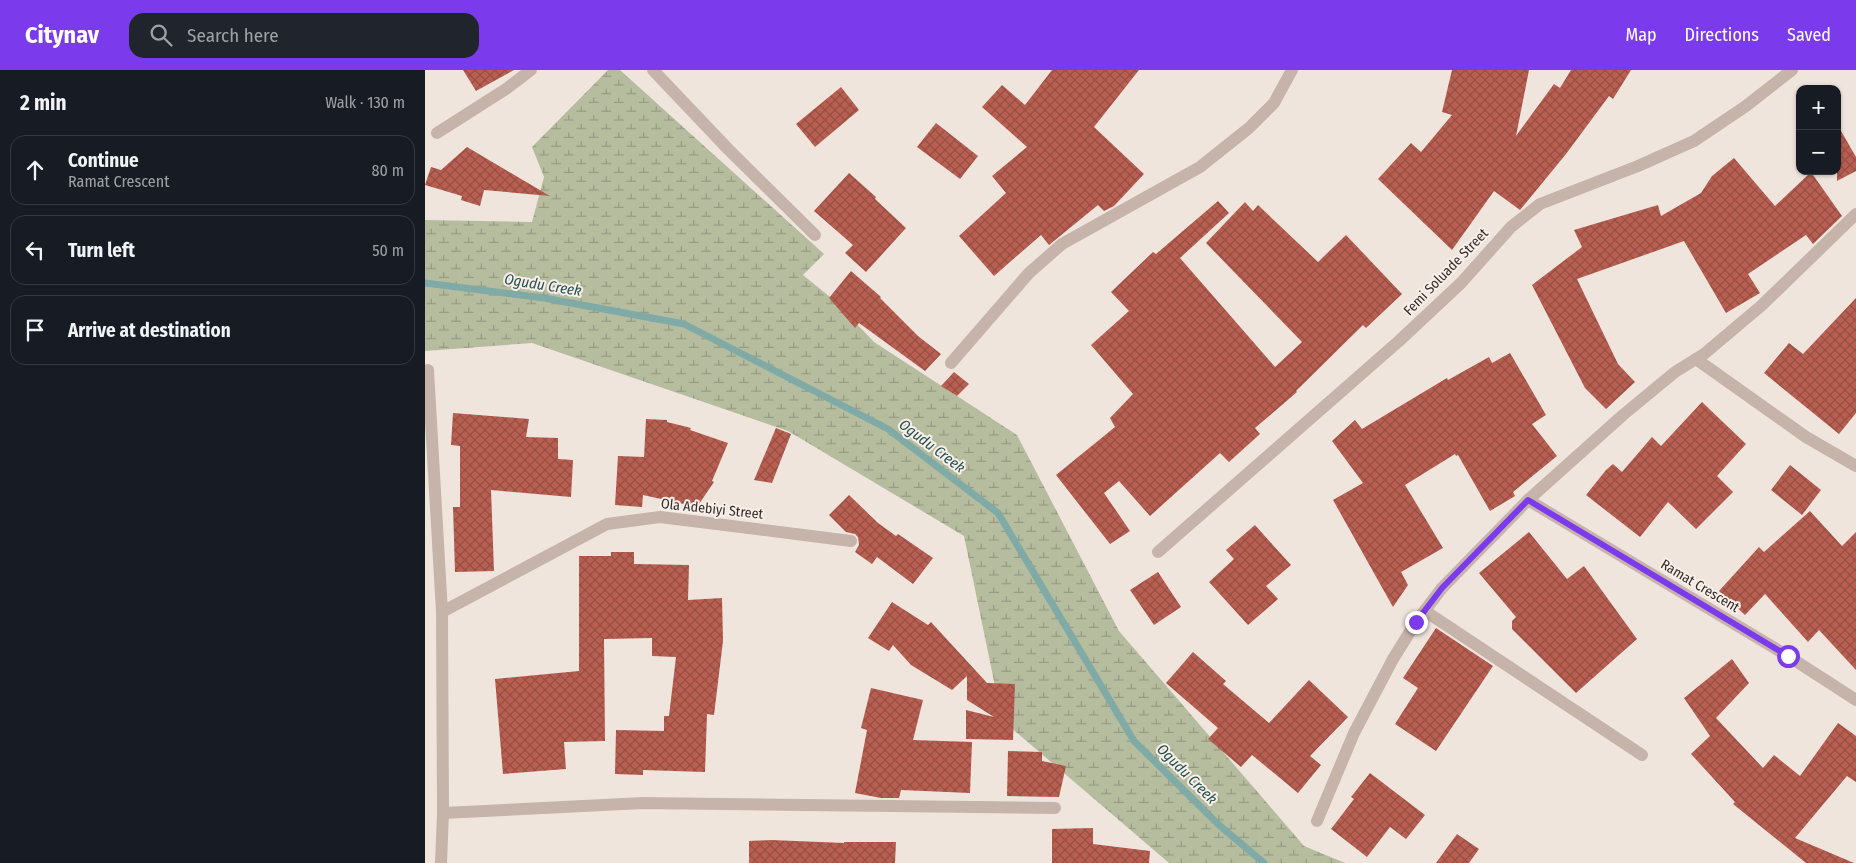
<!DOCTYPE html>
<html lang="en">
<head>
<meta charset="utf-8">
<style>
  body { margin:0; font-family:"Fira Sans Condensed",sans-serif; background:#20242c; color:#f1f3f6 }
  .controls { position:absolute; right:15px; top:15px; display:grid; overflow:hidden; border-radius:10px; box-shadow:0 1px 4px #0004 }
  .controls button { width:45px; height:45px; display:grid; place-items:center; padding:0; border:0; border-bottom:1px solid #363941; background:#171b24; color:#f1f3f6; font:25px sans-serif }
  .stop { position:absolute; width:15px; height:15px; margin:-11px; border:4px solid #7c3aed; border-radius:50%; background:#fff }
  .stop.end { background:#7c3aed; border-color:#fff; box-shadow:0 1px 5px #0008 }
  .list { margin:0; padding:0; list-style:none }
  h2 { display:flex; justify-content:space-between; align-items:center; height:65px; margin:0; padding:0 20px; font-size:21px }
  h2 small { font-size:16px; font-weight:400; color:#9ea1a6 }
  .list li { display:grid; grid-template-columns:32px 1fr auto; gap:15px; align-items:center; box-sizing:border-box; height:70px; margin:0 10px 10px; padding:0 10px; border:1px solid #363941; border-radius:15px }
  .list b { display:block; font-size:19px; white-space:nowrap }
  .list p { margin:0; font-size:16px; white-space:nowrap; color:#9ea1a6 }
  .list em { font-size:16px; font-style:normal; color:#9ea1a6 }
  .icon { flex:none; width:28px; height:28px; fill:none; stroke:currentColor; stroke-width:2; stroke-linecap:round; stroke-linejoin:round }
  .map { position:relative; flex:none; width:1431px; height:793px; overflow:hidden }
  header { display:flex; align-items:center; gap:30px; box-sizing:border-box; height:70px; padding:0 25px; background:#7c3aed; color:#fff }
  header strong { font-size:24px }
  nav { display:flex; gap:28px; margin-inline-start:auto; font-size:18px }
  .search { width:350px; height:45px; background:#20242c; display:flex; align-items:center; gap:12px; box-sizing:border-box; padding:0 18px; border-radius:15px; color:#9ea1a6; font-size:19px }
  main { display:flex }
  aside { flex:1; background:#171b24 }
  .map>svg:first-child { display:block }
  .wetland { fill:url(#wetland-marsh) }
  .lines { fill:none; stroke-linecap:round; stroke-linejoin:round }
  .stream { stroke:#7faaa6; stroke-width:7 }
  .building { fill:url(#building-cross-hatch) }
  .minor { stroke:#c6b4ab; stroke-width:12 }
  .route { stroke:#7c3aed; stroke-width:6 }
  .labels { text-anchor:middle; dominant-baseline:central; stroke-width:4; stroke-linejoin:round; paint-order:stroke }
  .street-label { font-size:14px; fill:#352b29; stroke:#f8efe9 }
  .water-label { font-size:15px; font-style:italic; fill:#235250; stroke:#f8efe9 }
</style>
</head>
<body>
<header>
<strong>Citynav</strong>
<div class="search"><svg class="icon" aria-label="search" viewBox="0 0 24 24"><circle cx="10" cy="10" r="6"/><path d="M15 15l6 6"/></svg>Search here</div>
<nav><a>Map</a><a>Directions</a><a>Saved</a></nav>
</header>
<main>
<aside>
<h2>2 min<small>Walk · 130 m</small></h2>
<ul class="list">
<li><svg class="icon" aria-label="ahead" viewBox="0 0 24 24"><path d="M12 20V5M6 11l6-6 6 6"/></svg><div><b>Continue</b><p>Ramat Crescent</p></div><em>80 m</em></li>
<li><svg class="icon" aria-label="left" viewBox="0 0 24 24"><path d="M17 20v-9H6M10 6l-5 5 5 5"/></svg><div><b>Turn left</b></div><em>50 m</em></li>
<li><svg class="icon" aria-label="arrive" viewBox="0 0 24 24"><path d="M6 21V4h12l-3 4 3 4H6"/></svg><div><b>Arrive at destination</b></div></li>
</ul>
</aside>
<div class="map">
<svg width="1431" height="793" viewBox="0 0 1431 793">
  <defs>
    <pattern id="wetland-marsh" width="20" height="14" patternUnits="userSpaceOnUse" patternTransform="scale(1.25)"><rect width="20" height="14" fill="#b6bd9f"/><path d="M1 5h8M5 5V1M11 12h8M15 12V8" fill="none" stroke="#959a82"/></pattern>
    <pattern id="building-cross-hatch" width="8" height="8" patternUnits="userSpaceOnUse" patternTransform="scale(1.25)"><rect width="8" height="8" fill="#b95f52"/><path d="M0 0l8 8M0 8l8-8" fill="none" stroke="#974f44"/></pattern>
  </defs>
  <rect width="100%" height="100%" fill="#f0e5dd"/>
  <polygon class="wetland" points="183,0 195,0 399,184 378,205 410,231 449,272 592,365 694,561 879,776 920,793 744,793 577,650 539,466 363,361 107,273 0,281 0,150 107,152 119,107 107,77"/>
  <g class="lines">
    <polyline class="stream" points="0,213 119,228 259,254 463,359 573,443 709,671 794,755 839,793"/>
  </g>
  <g class="building">
    <polygon points="38,0 89,0 51,21"/>
    <polygon points="627,0 714,0 669,57 719,104 689,136 679,141 673,135 624,175 616,165 569,206 534,166 581,123 567,106 602,77 557,37 577,15 600,35"/>
    <polygon points="1027,0 1104,0 1091,66 1129,14 1135,18 1146,0 1206,0 1188,29 1184,26 1141,84 1095,140 1069,121 1027,180 953,109 986,73 996,82 1027,45 1017,42"/>
    <polygon points="416,17 434,40 390,77 371,54"/>
    <polygon points="511,53 553,86 535,109 492,77"/>
    <polygon points="1412,54 1431,87 1431,101 1412,111"/>
    <polygon points="42,77 125,126 59,120 55,136 36,130 37,126 0,115 6,97 16,100"/>
    <polygon points="1309,88 1350,136 1386,102 1417,146 1388,174 1381,165 1323,204 1335,223 1301,243 1259,171 1152,209 1193,294 1210,312 1181,339 1160,318 1107,215 1157,177 1149,160 1233,135 1236,146 1276,123 1287,106"/>
    <polygon points="424,103 451,127 450,129 481,158 441,202 420,183 428,175 389,141"/>
    <polygon points="793,131 804,143 755,188 850,297 877,272 781,173 820,132 828,141 833,135 893,192 921,165 977,224 941,258 938,255 871,321 872,322 830,358 835,364 804,392 795,383 725,446 694,411 679,423 705,461 685,474 631,405 690,357 685,348 708,324 666,275 704,241 686,222 728,182 731,184"/>
    <polygon points="426,201 456,227 455,228 493,266 516,284 500,301 434,253 430,258 404,228"/>
    <polygon points="1431,228 1431,343 1414,364 1339,303 1364,273 1378,284"/>
    <polygon points="1085,283 1121,345 1107,354 1132,386 1088,422 1090,426 1065,441 1033,385 1031,386 1030,384 980,415 1018,478 976,502 983,515 968,537 908,430 938,413 907,371 930,350 937,359 1022,308 1023,310 1064,287 1067,293"/>
    <polygon points="529,302 544,314 532,326 516,316"/>
    <polygon points="1277,332 1321,374 1292,406 1308,422 1271,459 1243,432 1215,467 1161,425 1181,400 1188,394 1197,402 1227,367 1236,376"/>
    <polygon points="28,343 104,349 101,367 133,368 133,389 148,390 146,427 66,420 69,501 30,502 28,437 35,437 35,376 26,375"/>
    <polygon points="221,349 242,350 242,352 266,358 265,360 303,373 287,411 289,412 272,437 218,425 217,437 190,435 193,386 219,387"/>
    <polygon points="351,358 366,364 347,413 329,410"/>
    <polygon points="1365,395 1396,420 1377,445 1346,420"/>
    <polygon points="424,425 453,453 471,466 473,464 508,488 488,514 452,487 447,494 430,482 434,475 433,467 430,464 421,462 404,445"/>
    <polygon points="1385,441 1417,476 1431,462 1431,600 1394,560 1383,572 1340,524 1320,545 1294,521 1334,477 1339,482"/>
    <polygon points="830,455 866,495 841,516 853,529 823,555 784,512 809,489 801,480"/>
    <polygon points="1104,462 1142,509 1159,496 1212,569 1151,623 1087,559 1087,551 1091,547 1054,503"/>
    <polygon points="186,482 209,482 209,494 264,495 263,530 297,528 298,571 289,645 282,644 280,702 218,700 218,705 190,704 191,660 239,661 239,646 244,646 251,587 227,586 227,568 179,569 180,671 139,672 141,699 78,704 70,609 154,601 154,486 186,486"/>
    <polygon points="733,502 756,537 729,555 705,520"/>
    <polygon points="467,532 503,555 506,552 562,613 590,614 588,670 541,669 541,640 569,647 542,630 542,606 527,620 486,595 468,575 464,581 443,568"/>
    <polygon points="1011,558 1068,596 1011,681 970,654 993,618 978,608"/>
    <polygon points="768,582 801,611 798,614 844,653 884,610 923,647 885,686 896,695 873,723 827,685 816,697 783,669 793,658 741,613"/>
    <polygon points="1307,589 1324,613 1291,648 1338,698 1349,685 1375,706 1413,653 1431,666 1431,712 1422,706 1370,768 1429,793 1381,793 1308,734 1310,732 1266,684 1285,666 1259,628"/>
    <polygon points="446,618 498,630 488,670 547,672 545,723 476,720 474,728 456,728 430,723 442,660 436,658"/>
    <polygon points="583,681 617,682 617,691 641,696 634,727 582,726"/>
    <polygon points="945,703 1000,745 981,769 965,757 942,787 906,759 929,729 926,727"/>
    <polygon points="668,758 668,774 725,781 724,793 627,793 627,759"/>
    <polygon points="1032,764 1054,779 1044,793 1011,793"/>
    <polygon points="346,770 419,773 419,772 471,772 470,793 324,793 324,771"/>
  </g>
  <g class="lines">
    <g class="minor">
      <polyline points="228,0 303,79 390,165"/>
      <polyline points="12,63 81,19 106,0"/>
      <polyline points="1271,289 1381,367 1431,396"/>
      <polyline points="526,293 604,203 637,174 775,97 824,58 849,33 867,0"/>
      <polyline points="3,300 17,542 18,743 16,793"/>
      <polyline points="1103,430 1363,586 1431,630"/>
      <polyline points="733,482 974,271 1036,213 1086,157 1115,134 1213,96 1269,71 1321,36 1367,0"/>
      <polyline points="1000,541 1217,685"/>
      <polyline points="17,542 182,454 235,447 426,471"/>
      <polyline points="18,743 218,733 630,738"/>
      <polyline points="892,751 929,663 968,589 991,552 1017,518 1103,430 1198,345 1250,302 1279,284 1336,236 1431,144"/>
    </g>
  </g>
  <g class="lines">
    <polyline class="route" points="991,552 1017,518 1103,430 1363,586"/>
  </g>
  <g class="labels">
    <g class="street-label">
      <text transform="translate(1021 202) rotate(-46)">Femi Soluade Street</text>
      <text transform="translate(287 439) rotate(6)">Ola Adebiyi Street</text>
      <text transform="translate(1275 516) rotate(31)">Ramat Crescent</text>
    </g>
    <g class="water-label">
      <text transform="translate(118 215) rotate(9)">Ogudu Creek</text>
      <text transform="translate(507 376) rotate(37)">Ogudu Creek</text>
      <text transform="translate(762 704) rotate(45)">Ogudu Creek</text>
    </g>
  </g>
</svg>
<div class="controls">
<button>+</button>
<button>−</button>
</div>
<div class="stop" style="left:1363px;top:586px"></div>
<div class="stop end" style="left:991px;top:552px"></div>
</div>
</main>
</body>
</html>
